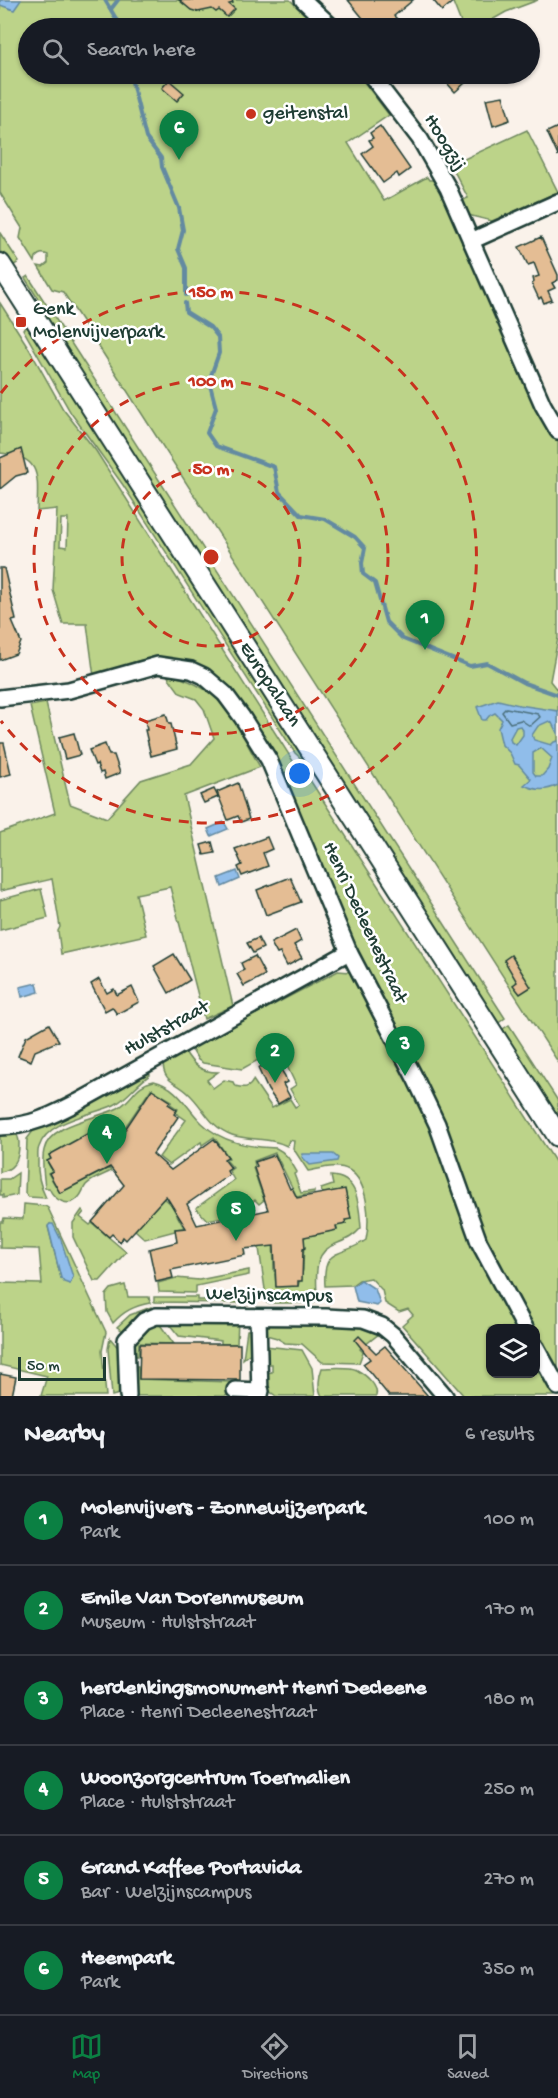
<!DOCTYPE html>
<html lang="en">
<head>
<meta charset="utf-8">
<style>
  body { margin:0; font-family:"Gochi Hand",sans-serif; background:#242831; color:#f1f3f6 }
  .controls { position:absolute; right:18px; bottom:18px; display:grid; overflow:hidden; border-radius:12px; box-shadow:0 2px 4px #0004 }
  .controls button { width:54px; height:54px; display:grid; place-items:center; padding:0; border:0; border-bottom:2px solid #363941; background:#171b24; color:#f1f3f6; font:30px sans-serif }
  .scale { position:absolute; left:18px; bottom:15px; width:88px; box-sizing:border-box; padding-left:6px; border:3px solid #1f3d34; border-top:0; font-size:16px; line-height:21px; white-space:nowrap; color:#1f3d34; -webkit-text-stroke:4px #fff; paint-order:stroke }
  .you { position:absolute; left:300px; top:774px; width:21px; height:21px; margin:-15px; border:4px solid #fff; border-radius:50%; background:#1a73e8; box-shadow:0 0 0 9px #1a73e833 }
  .badge { display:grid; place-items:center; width:39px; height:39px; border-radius:50%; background:#0b8043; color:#fff; font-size:20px; font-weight:700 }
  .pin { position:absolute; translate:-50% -50px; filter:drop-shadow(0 2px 3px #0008) }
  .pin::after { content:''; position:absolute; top:32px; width:21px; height:18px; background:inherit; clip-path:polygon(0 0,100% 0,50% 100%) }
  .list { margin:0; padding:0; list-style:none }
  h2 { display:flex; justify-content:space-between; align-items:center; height:78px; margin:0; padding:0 24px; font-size:26px }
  h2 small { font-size:20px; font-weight:400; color:#9ea1a6 }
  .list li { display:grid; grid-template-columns:39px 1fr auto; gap:18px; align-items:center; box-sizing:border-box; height:90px; padding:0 24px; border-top:2px solid #363941 }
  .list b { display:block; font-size:22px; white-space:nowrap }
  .list p { margin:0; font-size:20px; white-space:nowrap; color:#9ea1a6 }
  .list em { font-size:20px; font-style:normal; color:#9ea1a6 }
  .icon { flex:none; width:33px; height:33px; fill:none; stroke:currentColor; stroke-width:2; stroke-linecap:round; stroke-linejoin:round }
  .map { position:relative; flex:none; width:558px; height:1396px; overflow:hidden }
  .search { position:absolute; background:#171b24; box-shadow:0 2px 4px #0004; left:18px; right:18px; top:18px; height:66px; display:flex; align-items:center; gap:15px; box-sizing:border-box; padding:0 21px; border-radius:33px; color:#9ea1a6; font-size:22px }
  .sheet { height:618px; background:#171b24 }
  nav { display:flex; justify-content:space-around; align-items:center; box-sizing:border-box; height:84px; border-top:2px solid #363941; background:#171b24; font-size:16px; color:#9ea1a6 }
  nav a { display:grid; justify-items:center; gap:3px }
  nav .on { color:#0b8043 }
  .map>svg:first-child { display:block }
  .green { fill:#bcd389; stroke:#6e885e; stroke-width:1.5; fill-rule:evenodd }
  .water { fill:#90bdea; stroke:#638aa1; stroke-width:1.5; fill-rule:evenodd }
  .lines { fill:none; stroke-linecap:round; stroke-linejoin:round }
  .shore { stroke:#4c707d; stroke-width:1.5 }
  .stream { stroke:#638aa1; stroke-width:4 }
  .building { fill:#e4bd94; stroke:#1f3d34; stroke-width:1.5 }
  .minor-casing { stroke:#1f3d34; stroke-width:20 }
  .major-casing { stroke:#1f3d34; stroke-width:24 }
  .minor { stroke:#fff; stroke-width:15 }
  .major { stroke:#fff; stroke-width:20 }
  .ring { fill:none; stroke:#c8321e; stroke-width:3; stroke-dasharray:10 8 }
  .poi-dot { fill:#c8321e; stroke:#fff; stroke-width:2 }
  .labels { text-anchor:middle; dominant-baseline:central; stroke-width:5; stroke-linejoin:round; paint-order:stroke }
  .poi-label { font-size:20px; fill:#1f3d34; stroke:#fff; text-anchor:start }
  .street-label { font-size:20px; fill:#1f3d34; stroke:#fff }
  .centre { fill:#c8321e; stroke:#fff; stroke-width:3 }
  .ring-label { font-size:18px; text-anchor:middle; font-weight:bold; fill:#c8321e; stroke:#fff; stroke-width:5; stroke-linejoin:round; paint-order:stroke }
</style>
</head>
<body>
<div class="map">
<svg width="558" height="1396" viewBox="0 0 558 1396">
  <rect width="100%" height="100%" fill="#faf2ea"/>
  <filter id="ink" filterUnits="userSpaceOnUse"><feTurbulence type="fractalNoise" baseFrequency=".0167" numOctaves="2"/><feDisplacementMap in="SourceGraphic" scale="12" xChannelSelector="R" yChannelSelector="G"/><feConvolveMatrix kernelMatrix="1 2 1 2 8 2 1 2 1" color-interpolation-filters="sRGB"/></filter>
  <g filter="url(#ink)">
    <g class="green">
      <path d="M0,0H290L319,28H28V74H358L389,115L348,143L384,201L427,177L429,180H436L448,203L465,242L462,243L537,402L546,415L558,442V638L550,681L558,691V1062L99,347L63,292L52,289L38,266L43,267L48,263V255C43,253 40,253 36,257L35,262L20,238L22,228L0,193Z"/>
      <polygon points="452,0 538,0 506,12 478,28 463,28"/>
      <polygon points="527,130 558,192 492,221 468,215 461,201 468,198 451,165"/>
      <polygon points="0,233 19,262 11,267 0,251"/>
      <polygon points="28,276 503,1015 505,1018 496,1025 47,326 40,306 42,305 25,278"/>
      <path d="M0,303L28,347L63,409L96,451L293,761L289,770L282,775C261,731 241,688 195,667C184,662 173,658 160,658C137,658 115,669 94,677L87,624H63L53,590L57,509L37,511C38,476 42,456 0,453ZM61,519H68L67,547L60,546Z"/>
      <polygon points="27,327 37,335 34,337 309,766 295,753 123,485 71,413 23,329"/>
      <path d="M166,674C223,686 234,721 260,767L184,796L233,1006L204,1019L170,887L136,894L146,935L61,954L58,931L60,927L52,879L0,891V833L55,813L30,706L46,703L70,804L107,818L141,780L191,764L214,738L204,709L196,699L180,693Z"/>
      <polygon points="299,769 310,780 558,1166 558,1371 536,1328 488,1247 442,1115 353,943 284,783"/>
      <polygon points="41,889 48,918 0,930 0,900"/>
      <path d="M338,971L350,972L360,982L408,1075L518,1328H490V1374H536V1362L554,1396H464L402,1325L413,1315L408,1309L399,1312L385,1303L382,1290L371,1278L359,1280L352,1285L325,1286C322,1246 341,1258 366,1240C370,1221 369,1182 349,1170C337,1163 320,1169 308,1171L293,1148L294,1141L289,1140L287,1146C270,1137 250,1141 232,1135C209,1127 204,1107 188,1093C176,1081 163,1083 163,1062L184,1050C193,1065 200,1072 218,1072L207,1080L213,1088L224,1080L233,1082L235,1086C243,1088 250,1089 253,1080L272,1108L290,1099L295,1107L299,1105L290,1089L296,1085L286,1064L291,1056L287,1052L282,1059L279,1056L267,1055L242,1069L203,1063L198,1060L191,1048Z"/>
      <polygon points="509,1025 558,1101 558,1121 500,1031"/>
      <path d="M148,1067L150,1075C137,1083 127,1099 114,1105C92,1115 47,1120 39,1147C37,1151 38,1157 38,1161C37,1174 40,1186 46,1198L28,1197L25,1193L27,1139L36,1127Z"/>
      <path d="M154,1081C178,1087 186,1107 202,1123C222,1143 250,1147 276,1148C287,1153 291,1162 297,1172L294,1174L301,1193L314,1191V1193L297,1197L275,1153L254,1161L255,1166L253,1168L264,1200L259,1204L255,1200L234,1215L207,1220L196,1208L234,1180L229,1171L233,1168L226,1160L229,1158L214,1137L202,1145L201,1142L169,1165L159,1157L186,1120L176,1113L178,1109L170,1104L172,1101L151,1089L115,1142L110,1144L101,1126L49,1155L51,1159L47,1161L52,1171L48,1173L60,1193L109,1168L111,1171C104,1175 91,1179 86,1185C83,1189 82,1194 79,1197C69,1209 54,1200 49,1188H45C44,1176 41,1162 44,1150C50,1123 97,1119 118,1108C134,1099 134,1085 154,1081Z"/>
      <path d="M0,1132C5,1132 10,1131 15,1133C22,1138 19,1160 13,1165C10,1169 5,1171 0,1172Z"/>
      <polygon points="18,1173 17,1195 3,1198 3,1195 0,1195 0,1179 9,1179"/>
      <path d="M331,1176C359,1177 359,1206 361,1228C354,1236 348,1239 338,1243C311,1252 317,1276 317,1299L314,1303H267L259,1248L273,1238L274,1271H279L275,1274L276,1286H298L303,1270L304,1237L337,1230L336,1226L346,1224L345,1220L351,1219L345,1190L322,1193L321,1189L333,1185Z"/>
      <polygon points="164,1198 171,1204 184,1228 175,1229 175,1231 145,1239 135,1230"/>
      <path d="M24,1204L45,1206L48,1208L106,1332L102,1351L106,1396H41L47,1376L0,1365V1283L42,1284L39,1249L0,1248V1222H3L4,1218L23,1219ZM50,1224L73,1277L61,1278L48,1227Z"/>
      <polygon points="82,1210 84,1212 80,1217 90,1225 92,1223 126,1252 100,1281 94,1281 73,1237 73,1223"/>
      <polygon points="249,1270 249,1275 196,1286 196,1293 159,1292 158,1283 176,1278 199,1280"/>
      <path d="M125,1285L128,1297H149L150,1303C134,1306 124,1311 113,1323L107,1312L106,1295L111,1289Z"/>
      <polygon points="215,1292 238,1294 238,1303 154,1302 154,1297 197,1297 197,1300 214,1300"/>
      <polygon points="151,1307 152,1313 128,1329 123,1331 117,1327 130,1315"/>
      <polygon points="165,1319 238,1320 237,1344 221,1344 221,1341 179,1336"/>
      <polygon points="266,1321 365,1323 381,1335 379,1334 360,1349 363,1352 359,1363 322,1362 302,1344 285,1343 277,1338 266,1335"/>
      <path d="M158,1322L174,1344L139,1343L138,1356H131C134,1339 142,1328 158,1322Z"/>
      <polygon points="247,1330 253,1330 254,1350 243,1359"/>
      <polygon points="110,1338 120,1350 123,1393 112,1396 108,1349"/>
      <polygon points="265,1346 302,1350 312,1368 315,1396 276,1396 265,1388 265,1373 272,1372 272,1364 265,1364"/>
      <polygon points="132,1366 138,1366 139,1379 232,1382 235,1396 134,1396"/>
      <path d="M322,1368C332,1368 349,1366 357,1370C366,1375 379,1386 376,1396H322C317,1388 319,1376 322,1368Z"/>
    </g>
    <g class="water">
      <polygon points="0,0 21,0 14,10 0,5"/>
      <path d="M498,700L519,705L558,711V735L552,723L549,721L538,726L532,735L534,740L551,745L554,742L558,741V785C546,791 537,791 524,785L531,779L519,765L515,764L510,753L502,745L498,728L502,720L495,713L489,716L486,720H482L477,707ZM520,726L523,730V735L516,745L511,742L510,738L516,727ZM541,748L552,758L548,769L542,776H536L533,772V753Z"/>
      <polygon points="224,822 228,829 211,836 208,829"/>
      <polygon points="237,871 240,879 222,887 219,878"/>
      <polygon points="37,983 39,992 22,997 20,987"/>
      <polygon points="303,1154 333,1154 338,1158 337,1161 310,1165 302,1157"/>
      <polygon points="50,1224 53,1224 61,1240 73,1277 70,1284 64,1282 61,1278 48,1226"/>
      <polygon points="361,1280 375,1289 380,1303 377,1306 357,1302 353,1286"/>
    </g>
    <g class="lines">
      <polygon class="shore" points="506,708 538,714 540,717 530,726 521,720 510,723 502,712"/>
      <g class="stream">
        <polyline points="105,0 118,22 118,28"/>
        <polyline points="111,9 118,0"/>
        <polyline points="130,74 146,138 161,158 162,167 179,208 183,230 178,249 186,268 186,295"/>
        <polyline points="185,303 186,312 210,327 218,337 219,353 209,381 216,408 207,433 216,446 274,467 279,492 301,515 325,519 355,537 365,548 362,563 363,574 375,583 386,622 403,639 470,666 487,663 524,683 558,695"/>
      </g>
    </g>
    <g class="building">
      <polygon points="179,0 232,0 233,3 229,4 235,9 227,17 219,10 216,12 212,9 198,12 191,10"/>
      <polygon points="348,0 413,0 394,16 400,22 393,28 371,28"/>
      <polygon points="433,0 455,0 442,11"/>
      <polygon points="439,74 475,74 455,92"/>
      <polygon points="169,80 184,93 177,101 162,88"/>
      <polygon points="503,96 510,120 493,126 486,99"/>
      <polygon points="380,126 410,169 399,177 397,173 383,183 362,154 373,146 369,140 373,138 370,133"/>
      <polygon points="558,127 558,156 547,132"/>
      <polygon points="541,237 558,275 558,280 552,283 555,288 548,291 552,300 544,303 541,297 539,299 532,284 534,282 533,278 539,276 534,263 528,265 519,247"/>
      <polygon points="21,449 27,473 16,476 0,489 0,458"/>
      <polygon points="0,568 4,568 16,620 12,621 21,642 16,654 0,660"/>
      <polygon points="166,714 169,724 171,724 177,749 151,756 145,730 147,730 145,720"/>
      <polygon points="74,733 80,755 65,759 59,737"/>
      <polygon points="0,743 4,743 11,774 0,777"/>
      <polygon points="105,744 109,755 114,755 120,773 105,779 103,772 100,773 97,764 95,765 89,750"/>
      <polygon points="238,783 249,819 241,822 238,816 228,820 217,792"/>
      <polygon points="214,789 218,797 204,803 200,795"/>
      <polygon points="267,837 272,849 263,853 268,866 242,876 238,867 242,865 235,849"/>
      <polygon points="212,842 215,853 204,855 201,845"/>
      <polygon points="290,877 301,902 266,915 257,890"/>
      <polygon points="296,930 301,941 294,945 302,958 287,966 280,953 277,954 271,943"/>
      <polygon points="258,938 263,948 253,953 247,943"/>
      <polygon points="174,954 190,980 169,993 154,966"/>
      <polygon points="511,955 531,987 520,994 513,985 517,982 504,960"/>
      <polygon points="255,956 265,975 244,986 237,974 244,970 241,963"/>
      <polygon points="99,979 107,993 114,989 117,995 132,987 139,1002 117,1014 112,1007 105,1011 91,984"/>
      <polygon points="49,1024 59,1041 35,1051 31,1061 18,1056 26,1037"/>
      <polygon points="269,1062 273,1068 278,1065 285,1076 287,1082 283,1084 290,1097 278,1104 268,1090 258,1068"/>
      <polygon points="152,1089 170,1101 168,1104 177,1110 174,1114 178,1117 153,1154 171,1170 214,1139 228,1157 224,1159 231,1168 227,1171 229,1175 187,1204 197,1225 268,1210 254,1168 257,1166 255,1162 275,1155 290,1189 292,1188 297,1198 345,1189 351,1219 345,1220 346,1224 336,1226 337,1230 304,1237 305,1248 303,1249 302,1281 298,1281 298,1286 276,1287 274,1246 244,1249 245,1255 171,1270 173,1278 156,1282 149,1249 177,1242 175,1229 186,1228 166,1196 126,1240 123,1237 120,1242 112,1234 109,1237 92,1222 124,1185 110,1167 60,1193 49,1173 53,1171 47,1161 51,1159 49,1155 100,1127 112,1149"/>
      <polygon points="359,1336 376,1353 385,1346 428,1396 389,1396 363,1364 370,1359 355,1340"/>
      <polygon points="140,1344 240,1344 240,1380 139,1379"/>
      <polygon points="0,1374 16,1377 12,1396 0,1396"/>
    </g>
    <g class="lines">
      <defs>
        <g id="minor">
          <polyline points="303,0 333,28"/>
          <polyline points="370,74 420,139 448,188 543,405 558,431"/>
          <polyline points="471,241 558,202"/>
          <polyline points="0,698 69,690 158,665 191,670 204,676 225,694 242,717 269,760 349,952 415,1078 437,1124 479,1242 525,1328"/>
          <path d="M0,1127C31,1126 51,1116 78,1102L349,952"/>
          <polyline points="258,1317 260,1396"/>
          <polyline points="536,1347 558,1387"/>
          <polyline points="235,1390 261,1391"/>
          <polyline points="128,1396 126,1340 144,1321 156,1316 326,1317 363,1319 382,1326 393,1335 445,1396"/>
        </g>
        <polyline id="major" points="0,264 558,1136"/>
      </defs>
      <use href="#minor" class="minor-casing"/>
      <use href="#major" class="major-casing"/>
      <use href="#minor" class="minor"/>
      <use href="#major" class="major"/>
    </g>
  </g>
  <g class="ring">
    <circle cx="211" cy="557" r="89"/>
    <circle cx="211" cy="557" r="177"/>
    <path d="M1 393A266 266 0 1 1 1 721"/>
  </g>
  <g class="poi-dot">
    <circle cx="251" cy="114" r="6"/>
    <rect x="15" y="316" width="12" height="12" rx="3"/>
  </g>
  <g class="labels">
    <g class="poi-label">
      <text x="263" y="114">geitenstal</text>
      <text x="33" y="310">Genk<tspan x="33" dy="23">Molenvijverpark</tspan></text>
    </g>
    <g class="street-label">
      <text transform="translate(444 143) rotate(58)">Hoogzij</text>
      <text transform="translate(269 685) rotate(57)">Europalaan</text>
      <text transform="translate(364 923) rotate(65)">Henri Decleenestraat</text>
      <text transform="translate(167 1029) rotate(-29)">Hulststraat</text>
      <text transform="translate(269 1296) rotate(1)">Welzijnscampus</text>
    </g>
  </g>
  <circle cx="211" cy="557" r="9" class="centre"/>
  <g class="ring-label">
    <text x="211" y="297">150 m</text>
    <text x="211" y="386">100 m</text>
    <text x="211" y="474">50 m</text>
  </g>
</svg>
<div class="controls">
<button><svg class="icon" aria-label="layers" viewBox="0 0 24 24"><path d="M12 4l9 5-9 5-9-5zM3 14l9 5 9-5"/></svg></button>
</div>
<div class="scale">50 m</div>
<div class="you"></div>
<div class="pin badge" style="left:425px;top:650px">1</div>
<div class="pin badge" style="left:275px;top:1083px">2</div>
<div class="pin badge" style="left:405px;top:1076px">3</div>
<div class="pin badge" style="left:107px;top:1164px">4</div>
<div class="pin badge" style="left:236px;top:1241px">5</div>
<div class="pin badge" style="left:179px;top:160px">6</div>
<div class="search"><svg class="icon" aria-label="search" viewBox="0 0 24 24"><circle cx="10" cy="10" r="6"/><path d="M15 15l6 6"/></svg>Search here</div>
</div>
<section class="sheet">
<h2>Nearby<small>6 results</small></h2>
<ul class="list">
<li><span class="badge">1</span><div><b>Molenvijvers - Zonnewijzerpark</b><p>Park</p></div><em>100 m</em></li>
<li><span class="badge">2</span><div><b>Emile Van Dorenmuseum</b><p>Museum · Hulststraat</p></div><em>170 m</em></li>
<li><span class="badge">3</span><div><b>herdenkingsmonument Henri Decleene</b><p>Place · Henri Decleenestraat</p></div><em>180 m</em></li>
<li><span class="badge">4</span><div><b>Woonzorgcentrum Toermalien</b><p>Place · Hulststraat</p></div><em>250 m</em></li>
<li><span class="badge">5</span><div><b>Grand Kaffee Portavida</b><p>Bar · Welzijnscampus</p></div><em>270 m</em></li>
<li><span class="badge">6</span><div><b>Heempark</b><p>Park</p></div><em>350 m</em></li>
</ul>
</section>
<nav>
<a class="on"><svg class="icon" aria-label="map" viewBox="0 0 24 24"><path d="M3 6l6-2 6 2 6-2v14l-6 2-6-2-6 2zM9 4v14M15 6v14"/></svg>Map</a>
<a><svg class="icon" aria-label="directions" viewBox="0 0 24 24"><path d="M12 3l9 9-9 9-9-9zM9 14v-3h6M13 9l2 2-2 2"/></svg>Directions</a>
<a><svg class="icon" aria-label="saved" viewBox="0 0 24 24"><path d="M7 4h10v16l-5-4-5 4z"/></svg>Saved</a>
</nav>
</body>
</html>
